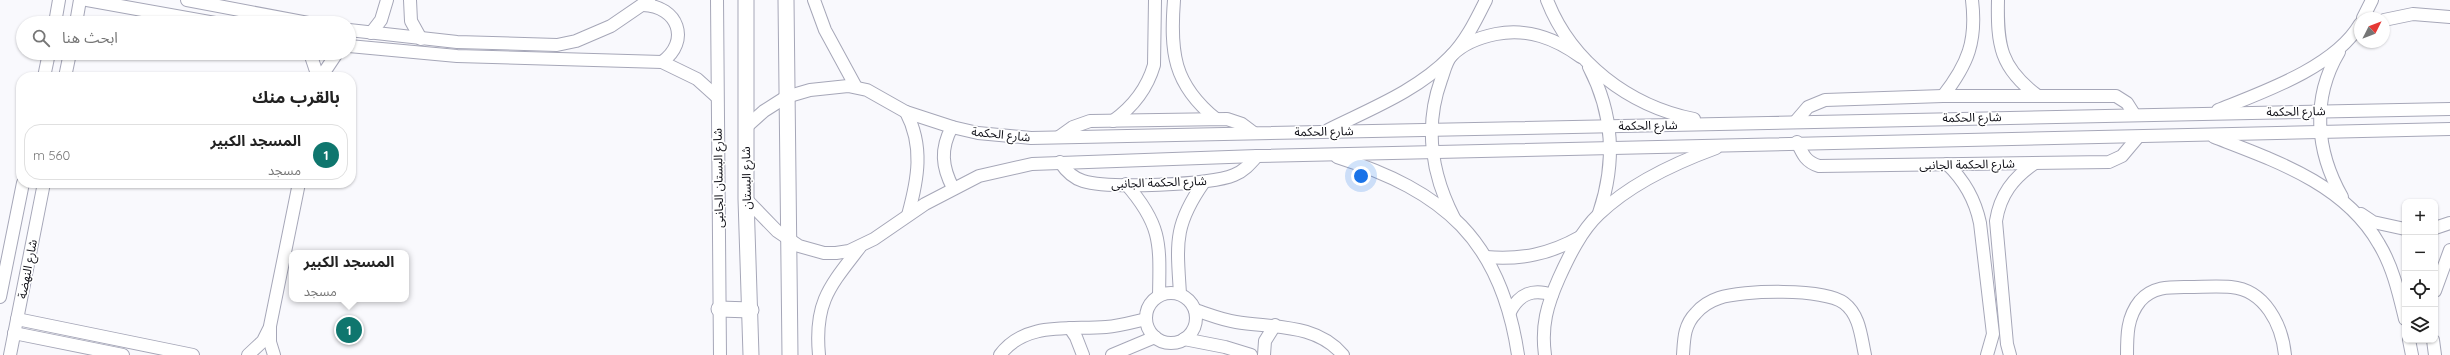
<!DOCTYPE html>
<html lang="ar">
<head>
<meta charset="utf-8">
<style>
  body { margin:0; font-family:Quicksand,"Noto Sans Arabic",sans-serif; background:#f6f6f6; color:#222; direction:rtl }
  .controls { position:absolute; right:12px; bottom:12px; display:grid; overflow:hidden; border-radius:8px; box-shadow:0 1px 3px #0004 }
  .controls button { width:36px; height:36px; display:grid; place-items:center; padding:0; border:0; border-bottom:1px solid #e0e0e0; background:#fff; color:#222; font:20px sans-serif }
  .compass { position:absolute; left:2354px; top:12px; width:36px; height:36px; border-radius:50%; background:#fff; box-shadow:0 1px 3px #0004; rotate:48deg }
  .you { position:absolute; left:1361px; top:176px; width:14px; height:14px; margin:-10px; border:3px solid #fff; border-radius:50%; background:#1a73e8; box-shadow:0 0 0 6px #1a73e833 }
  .badge { display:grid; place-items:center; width:26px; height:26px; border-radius:50%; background:#0f766e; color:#fff; font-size:13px; font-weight:700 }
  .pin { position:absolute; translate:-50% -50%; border:2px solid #fff; box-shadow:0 1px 4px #0006 }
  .popup { position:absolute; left:289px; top:250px; width:120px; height:52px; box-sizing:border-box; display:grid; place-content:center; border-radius:8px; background:#fff; filter:drop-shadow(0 1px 3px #0005); font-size:13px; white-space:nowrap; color:#767676 }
  .popup b { font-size:15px; color:#222 }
  .popup::after { content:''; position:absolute; left:50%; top:100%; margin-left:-8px; border:8px solid transparent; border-top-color:#fff }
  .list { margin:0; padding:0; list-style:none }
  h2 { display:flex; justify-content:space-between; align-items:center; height:52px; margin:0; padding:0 16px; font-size:17px }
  h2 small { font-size:13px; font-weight:400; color:#767676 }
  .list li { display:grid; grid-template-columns:26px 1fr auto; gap:12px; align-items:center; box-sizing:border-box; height:56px; margin:0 8px 8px; padding:0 8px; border:1px solid #e0e0e0; border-radius:16px }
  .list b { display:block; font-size:15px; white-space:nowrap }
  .list p { margin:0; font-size:13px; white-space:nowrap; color:#767676 }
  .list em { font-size:13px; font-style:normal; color:#767676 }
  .icon { flex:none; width:22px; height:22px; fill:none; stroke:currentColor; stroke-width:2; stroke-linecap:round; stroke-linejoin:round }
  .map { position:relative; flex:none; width:2450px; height:355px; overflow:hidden; direction:ltr }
  .search { position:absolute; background:#fff; box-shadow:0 1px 3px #0004; left:16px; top:16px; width:340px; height:44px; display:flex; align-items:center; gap:10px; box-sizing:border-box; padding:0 14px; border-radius:22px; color:#767676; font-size:15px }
  .panel { position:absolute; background:#fff; box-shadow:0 1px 3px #0004; left:16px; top:72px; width:340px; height:116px; border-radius:16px; direction:rtl }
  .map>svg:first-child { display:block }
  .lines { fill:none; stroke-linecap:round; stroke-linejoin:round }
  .minor-casing { stroke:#a6a7b8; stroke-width:14 }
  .tertiary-casing { stroke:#a6a7b8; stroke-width:17 }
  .minor { stroke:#fff; stroke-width:12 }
  .tertiary { stroke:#fff; stroke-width:15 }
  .labels { text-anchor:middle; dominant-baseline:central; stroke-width:3.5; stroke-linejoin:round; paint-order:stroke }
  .street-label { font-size:12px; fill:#0e0e15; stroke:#fff }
</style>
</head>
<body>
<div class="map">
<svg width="2450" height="355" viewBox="0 0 2450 355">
  <rect width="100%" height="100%" fill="#f9f9fd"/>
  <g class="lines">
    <defs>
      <g id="minor">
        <polyline points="87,0 215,23"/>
        <polyline points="187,0 308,23"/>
        <polyline points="410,0 411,21 421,39"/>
        <polyline points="717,0 720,355"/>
        <polyline points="814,0 825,30 856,87"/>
        <path d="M1174,0C1170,52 1173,84 1216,119"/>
        <path d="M1547,0C1571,62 1629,106 1694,119"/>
        <path d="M1998,0C1997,45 2000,68 2038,96"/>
        <path d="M643,5C678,6 691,41 662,62"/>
        <polyline points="2363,18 2372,0"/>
        <polyline points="2384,20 2413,14 2450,17"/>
        <polyline points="55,23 59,0"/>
        <polyline points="76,23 80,0"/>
        <polyline points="349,30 457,42 557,45 576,41 611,26 649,0"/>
        <polyline points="371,33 381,20 387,0"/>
        <polyline points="349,46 457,56 662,62 697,79 717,97"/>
        <path d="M2339,52C2311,99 2316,151 2342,197"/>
        <polyline points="310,53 318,77"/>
        <path d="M1589,67C1613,113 1616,163 1599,213"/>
        <polyline points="44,77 49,53"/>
        <polyline points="65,77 70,53"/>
        <polyline points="321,77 337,53"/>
        <path d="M1943,96C1968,64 1977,41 1972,0"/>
        <path d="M2218,110C2263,92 2335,67 2360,24"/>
        <path d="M906,112C924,146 918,179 908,215"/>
        <path d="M1113,121C1134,106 1147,89 1154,65L1155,0"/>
        <polyline points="1796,121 1808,107 1825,100 1943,96 2116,96 2127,103 2134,114"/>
        <path d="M952,127C940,149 942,167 953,188"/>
        <polyline points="745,128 764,111 786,97 810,90 848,86 867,90 906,112 952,127 978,133 1031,138 2450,109"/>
        <path d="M1328,130C1370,109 1417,91 1450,57C1466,41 1476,20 1486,0"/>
        <polyline points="1059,137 1073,127 1090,121 1227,119 1242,124 1254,133"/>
        <path d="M2214,137C2276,161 2345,184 2379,244C2393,267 2399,294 2405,319"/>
        <path d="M1797,142C1803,155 1806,162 1819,166L2109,162L2122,156L2138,137"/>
        <path d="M1337,157C1444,191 1501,240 1518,355"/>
        <path d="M1060,162C1066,171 1073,178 1083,181C1108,189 1210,185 1234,175C1244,171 1250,164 1257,156"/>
        <path d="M1947,164C1965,181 1975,199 1980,223L1993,334L1987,355"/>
        <path d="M1126,184C1162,225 1160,244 1159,295"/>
        <polyline points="746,199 777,231 799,246 824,253 836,253 849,251 874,239 925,204 979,176 1032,164 1257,156 2450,129"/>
        <polyline points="2361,214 2373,222 2405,229"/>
        <path d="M1454,218C1432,175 1424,127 1441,80C1444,72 1446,61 1452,55C1463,44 1481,37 1496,34C1528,28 1555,38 1581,57"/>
        <polyline points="2435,228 2450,223"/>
        <path d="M1486,257C1521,260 1550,254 1580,237"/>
        <polyline points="2435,291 2450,250"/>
        <circle cx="1171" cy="318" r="25"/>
        <path d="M1180,294C1177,244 1173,226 1204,182"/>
        <polyline points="0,297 23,183"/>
        <path d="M1195,310C1208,314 1222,320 1236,322C1273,328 1316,323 1343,355"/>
        <path d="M1510,312C1519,294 1533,288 1552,295"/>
        <polyline points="17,319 193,355"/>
        <polyline points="1070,328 1076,337 1083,355"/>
        <polyline points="14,333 123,355"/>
        <polyline points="1184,339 1225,347 1251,355"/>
        <polyline points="2409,340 2412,355"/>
        <polyline points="2433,340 2435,355"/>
        <polyline points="10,355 44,183"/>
        <polyline points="248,355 263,341 269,329"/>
        <polyline points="274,355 270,342 270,326 299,183"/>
        <path d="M819,355C814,302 830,286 860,247"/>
        <path d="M1000,355C1025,321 1070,330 1106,327C1120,326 1133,322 1146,319"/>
        <polyline points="1112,355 1155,337"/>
        <polyline points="1264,355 1265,341 1275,325"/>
        <path d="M1545,355C1541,326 1547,305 1559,278C1569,256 1581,231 1599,214C1631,183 1675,163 1716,148"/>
        <path d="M1683,355C1684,339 1684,325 1696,313C1702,306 1710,301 1719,298C1742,290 1825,288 1844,303C1860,315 1861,337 1865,355"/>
        <path d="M2010,355L2007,344L1996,221C2000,195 2013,178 2035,163"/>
        <path d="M2127,355C2127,335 2127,317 2140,301C2153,286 2171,287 2188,287C2202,287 2217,286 2231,287C2265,290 2282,325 2285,355"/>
      </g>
      <g id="tertiary">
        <polyline points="746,0 746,199 751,355"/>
        <polyline points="786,0 790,355"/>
        <polyline points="719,309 751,310"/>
      </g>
    </defs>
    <use href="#minor" class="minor-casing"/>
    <use href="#tertiary" class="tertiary-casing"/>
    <use href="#minor" class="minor"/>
    <use href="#tertiary" class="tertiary"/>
  </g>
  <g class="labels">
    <g class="street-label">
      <text transform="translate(2296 111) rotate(-1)">شارع الحكمة</text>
      <text transform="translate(1972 117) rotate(-1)">شارع الحكمة</text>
      <text transform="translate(1648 125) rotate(-1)">شارع الحكمة</text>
      <text transform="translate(1324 131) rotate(-1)">شارع الحكمة</text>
      <text transform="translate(1001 134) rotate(6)">شارع الحكمة</text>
      <text transform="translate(1967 164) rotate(-1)">شارع الحكمة الجانبى</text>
      <text transform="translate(718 178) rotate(-91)">شارع البستان الجانبى</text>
      <text transform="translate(746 178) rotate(-91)">شارع البستان</text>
      <text transform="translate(1159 182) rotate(-2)">شارع الحكمة الجانبى</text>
      <text transform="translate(27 269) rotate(-79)">شارع النهضة</text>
    </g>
  </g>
</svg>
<div class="controls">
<button>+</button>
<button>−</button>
<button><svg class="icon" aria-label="locate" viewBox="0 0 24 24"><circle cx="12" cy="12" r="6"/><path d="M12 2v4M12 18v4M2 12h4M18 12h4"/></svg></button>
<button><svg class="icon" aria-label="layers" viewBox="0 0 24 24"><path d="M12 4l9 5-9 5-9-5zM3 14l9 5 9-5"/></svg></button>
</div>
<svg class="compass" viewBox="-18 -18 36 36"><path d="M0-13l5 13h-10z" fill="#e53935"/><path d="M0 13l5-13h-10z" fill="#767676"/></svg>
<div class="you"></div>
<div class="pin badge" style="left:349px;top:330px">1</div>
<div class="popup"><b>المسجد الكبير</b>مسجد</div>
<div class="search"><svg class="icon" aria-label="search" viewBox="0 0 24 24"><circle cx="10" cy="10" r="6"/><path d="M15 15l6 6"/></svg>ابحث هنا</div>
<section class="panel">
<h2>بالقرب منك<small></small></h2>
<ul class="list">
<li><span class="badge">1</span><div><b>المسجد الكبير</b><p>مسجد</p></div><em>560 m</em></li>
</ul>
</section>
</div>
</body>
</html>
